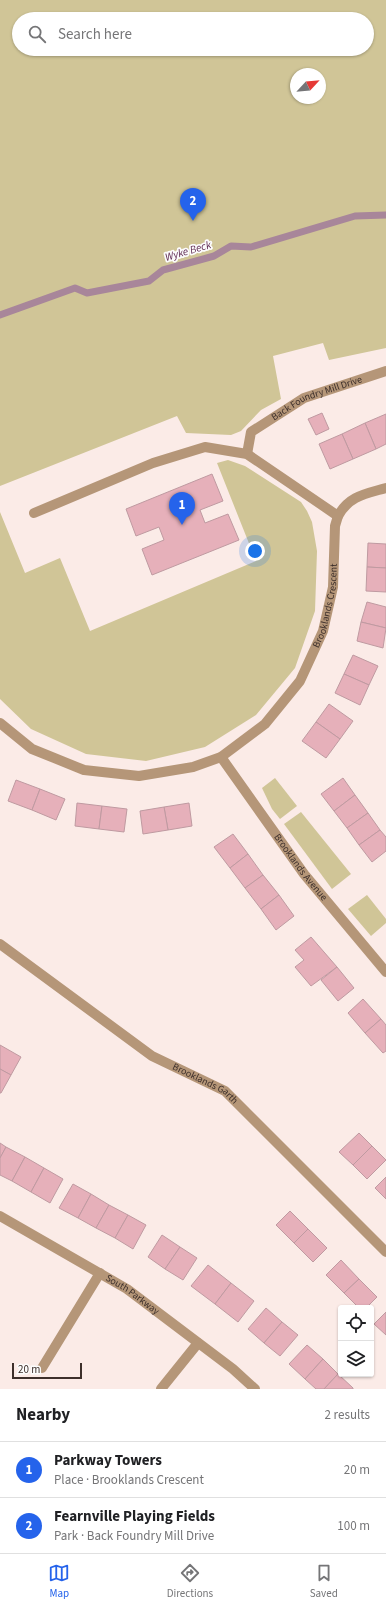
<!DOCTYPE html>
<html lang="en">
<head>
<meta charset="utf-8">
<style>
  body { margin:0; font-family:"Source Sans 3",sans-serif; background:#f6f6f6; color:#202124 }
  .controls { position:absolute; right:12px; bottom:12px; display:grid; overflow:hidden; border-radius:4px; box-shadow:0 1px 3px #0004 }
  .controls button { width:36px; height:36px; display:grid; place-items:center; padding:0; border:0; border-bottom:1px solid #e0e0e0; background:#fff; color:#202124; font:20px sans-serif }
  .compass { position:absolute; left:290px; top:68px; width:36px; height:36px; border-radius:50%; background:#fff; box-shadow:0 1px 3px #0004; rotate:64deg }
  .scale { position:absolute; left:12px; bottom:10px; width:70px; box-sizing:border-box; padding-left:4px; border:2px solid #3d2f2b; border-top:0; font-size:11px; line-height:14px; white-space:nowrap; color:#3d2f2b; -webkit-text-stroke:3px #fcfcfc; paint-order:stroke }
  .you { position:absolute; left:255px; top:551px; width:14px; height:14px; margin:-10px; border:3px solid #fff; border-radius:50%; background:#1a73e8; box-shadow:0 0 0 6px #1a73e833 }
  .badge { display:grid; place-items:center; width:26px; height:26px; border-radius:50%; background:#2563eb; color:#fff; font-size:13px; font-weight:700 }
  .pin { position:absolute; translate:-50% -33px; filter:drop-shadow(0 1px 2px #0008) }
  .pin::after { content:''; position:absolute; top:21px; width:14px; height:12px; background:inherit; clip-path:polygon(0 0,100% 0,50% 100%) }
  .list { margin:0; padding:0; list-style:none }
  h2 { display:flex; justify-content:space-between; align-items:center; height:52px; margin:0; padding:0 16px; font-size:17px }
  h2 small { font-size:13px; font-weight:400; color:#757577 }
  .list li { display:grid; grid-template-columns:26px 1fr auto; gap:12px; align-items:center; box-sizing:border-box; height:56px; padding:0 16px; border-top:1px solid #e0e0e0 }
  .list b { display:block; font-size:15px; white-space:nowrap }
  .list p { margin:0; font-size:13px; white-space:nowrap; color:#757577 }
  .list em { font-size:13px; font-style:normal; color:#757577 }
  .icon { flex:none; width:22px; height:22px; fill:none; stroke:currentColor; stroke-width:2; stroke-linecap:round; stroke-linejoin:round }
  .map { position:relative; flex:none; width:386px; height:1389px; overflow:hidden }
  .search { position:absolute; background:#fff; box-shadow:0 1px 3px #0004; left:12px; right:12px; top:12px; height:44px; display:flex; align-items:center; gap:10px; box-sizing:border-box; padding:0 14px; border-radius:22px; color:#757577; font-size:15px }
  .sheet { height:164px; background:#fff }
  nav { display:flex; justify-content:space-around; align-items:center; box-sizing:border-box; height:56px; border-top:1px solid #e0e0e0; background:#fff; font-size:11px; color:#757577 }
  nav a { display:grid; justify-items:center; gap:2px }
  nav .on { color:#2563eb }
  .map>svg:first-child { display:block }
  .green { fill:#d0c597; fill-rule:evenodd }
  .lines { fill:none; stroke-linecap:round; stroke-linejoin:round }
  .stream { stroke:#a8869a; stroke-width:7 }
  .building { fill:#e6b0ba; stroke:#bf9aa1 }
  .minor { stroke:#b59678; stroke-width:10 }
  .labels { text-anchor:middle; dominant-baseline:central; stroke-width:3.5; stroke-linejoin:round; paint-order:stroke }
  .street-label { font-size:10px; fill:#3d2f2b; stroke:#fcfcfc }
  .water-label { font-size:11px; font-style:italic; fill:#602c54; stroke:#fcfcfc }
</style>
</head>
<body>
<div class="map">
<svg width="386" height="1389" viewBox="0 0 386 1389">
  <rect width="100%" height="100%" fill="#fbebe7"/>
  <g class="green">
    <path d="M0,0H386V348L329,360L323,343L273,356L281,399L261,410L241,431L231,435L186,433L177,416L0,486ZM19,19H367V49H19ZM296,74H320V98H296Z"/>
    <polygon points="228,460 245,466 301,502 307,511 312,522 317,551 315,611 295,668 256,715 205,747 146,761 86,754 31,729 0,699 0,512 25,573 60,558 90,631 256,561 217,463"/>
    <polygon points="275,778 297,806 280,819 272,809 262,788"/>
    <polygon points="301,812 351,874 332,889 284,824"/>
    <polygon points="367,895 386,919 386,923 371,936 348,909"/>
  </g>
  <g class="lines">
    <polyline class="stream" points="0,315 75,288 87,293 149,281 163,270 214,256 231,246 251,247 355,216 386,215"/>
  </g>
  <g class="building">
    <polygon points="322,413 329,429 316,435 308,419"/>
    <polygon points="386,414 386,444 376,449 365,423"/>
    <polygon points="365,423 376,449 353,459 342,434"/>
    <polygon points="342,434 353,459 330,469 319,444"/>
    <polygon points="212,474 223,501 200,510 205,523 228,514 239,540 152,575 142,549 164,540 159,527 136,536 126,509"/>
    <polygon points="368,543 386,544 386,568 367,567"/>
    <polygon points="367,567 386,568 386,592 366,591"/>
    <polygon points="367,602 386,607 386,628 361,622"/>
    <polygon points="361,622 386,628 383,648 357,641"/>
    <polygon points="353,655 378,666 369,685 344,674"/>
    <polygon points="344,674 369,685 360,705 335,693"/>
    <polygon points="329,704 353,721 340,739 316,722"/>
    <polygon points="316,722 340,739 326,758 302,741"/>
    <polygon points="343,778 355,795 334,811 321,794"/>
    <polygon points="16,780 40,789 32,810 8,801"/>
    <polygon points="40,789 65,799 56,820 32,810"/>
    <polygon points="355,795 368,813 347,828 334,811"/>
    <polygon points="77,803 102,806 99,829 75,826"/>
    <polygon points="189,803 192,826 168,830 164,807"/>
    <polygon points="102,806 127,809 124,832 99,829"/>
    <polygon points="164,807 168,830 143,834 140,811"/>
    <polygon points="368,813 380,830 359,845 347,828"/>
    <polygon points="380,830 386,837 386,851 372,862 359,845"/>
    <polygon points="233,834 248,854 230,868 214,847"/>
    <polygon points="248,854 263,875 245,888 230,868"/>
    <polygon points="263,875 279,895 261,909 245,888"/>
    <polygon points="279,895 294,916 276,930 261,909"/>
    <polygon points="311,937 337,967 311,986 295,967 304,960 295,950"/>
    <polygon points="337,967 354,988 338,1001 321,980"/>
    <polygon points="363,999 381,1019 365,1033 348,1013"/>
    <polygon points="381,1019 386,1025 386,1051 383,1053 365,1033"/>
    <polygon points="0,1045 21,1057 11,1075 0,1069"/>
    <polygon points="0,1069 11,1075 1,1093 0,1093"/>
    <polygon points="359,1133 372,1146 353,1165 339,1152"/>
    <polygon points="0,1143 6,1147 0,1158"/>
    <polygon points="372,1146 386,1160 367,1179 353,1165"/>
    <polygon points="6,1147 25,1157 12,1181 0,1175 0,1158"/>
    <polygon points="25,1157 44,1168 31,1192 12,1181"/>
    <polygon points="44,1168 63,1179 50,1203 31,1192"/>
    <polygon points="386,1177 386,1199 375,1188"/>
    <polygon points="73,1184 91,1194 78,1218 59,1208"/>
    <polygon points="91,1194 109,1205 96,1228 78,1218"/>
    <polygon points="109,1205 128,1215 115,1238 96,1228"/>
    <polygon points="290,1211 308,1229 294,1243 276,1225"/>
    <polygon points="128,1215 146,1225 133,1249 115,1238"/>
    <polygon points="308,1229 327,1248 313,1262 294,1243"/>
    <polygon points="162,1235 180,1247 165,1269 148,1257"/>
    <polygon points="180,1247 197,1258 183,1280 165,1269"/>
    <polygon points="341,1260 359,1279 344,1293 326,1275"/>
    <polygon points="208,1265 231,1283 215,1304 191,1286"/>
    <polygon points="359,1279 377,1297 366,1308 359,1308 344,1293"/>
    <polygon points="231,1283 254,1301 238,1322 215,1304"/>
    <polygon points="266,1308 282,1322 264,1343 248,1329"/>
    <polygon points="386,1312 386,1335 374,1324"/>
    <polygon points="282,1322 298,1335 280,1356 264,1343"/>
    <polygon points="307,1345 323,1359 305,1379 289,1364"/>
    <polygon points="323,1359 338,1374 324,1389 316,1389 305,1379"/>
    <polygon points="338,1374 353,1388 353,1389 324,1389"/>
  </g>
  <g class="lines">
    <g class="minor">
      <path id="s1" d="M247,454L251,432L304,398L386,371"/>
      <path d="M338,516C349,496 365,494 386,488"/>
      <path id="s2" d="M0,723L32,749L84,770L139,776L193,767L221,757L265,724L300,681L323,631L333,587L335,526L338,516L247,454L205,447L153,463L34,513"/>
      <path id="s3" d="M221,757L304,874L386,972"/>
      <path id="s4" d="M0,944L152,1056L225,1091L386,1252"/>
      <path id="s5" d="M0,1216L127,1289L233,1369L255,1389"/>
      <polyline points="42,1368 100,1273"/>
      <polyline points="161,1389 198,1343"/>
    </g>
  </g>
  <g class="labels">
    <g class="street-label">
      <text stroke="none"><textPath href="#s1" startOffset="97">Back Foundry Mill Drive</textPath></text>
      <text stroke="none"><textPath href="#s2" startOffset="428">Brooklands Crescent</textPath></text>
      <text stroke="none"><textPath href="#s3" startOffset="136">Brooklands Avenue</textPath></text>
      <text stroke="none"><textPath href="#s4" startOffset="249">Brooklands Garth</textPath></text>
      <text stroke="none"><textPath href="#s5" startOffset="154">South Parkway</textPath></text>
    </g>
    <g class="water-label">
      <text transform="translate(188 251) rotate(-16)">Wyke Beck</text>
    </g>
  </g>
</svg>
<div class="controls">
<button><svg class="icon" aria-label="locate" viewBox="0 0 24 24"><circle cx="12" cy="12" r="6"/><path d="M12 2v4M12 18v4M2 12h4M18 12h4"/></svg></button>
<button><svg class="icon" aria-label="layers" viewBox="0 0 24 24"><path d="M12 4l9 5-9 5-9-5zM3 14l9 5 9-5"/></svg></button>
</div>
<svg class="compass" viewBox="-18 -18 36 36"><path d="M0-13l5 13h-10z" fill="#e53935"/><path d="M0 13l5-13h-10z" fill="#757577"/></svg>
<div class="scale">20 m</div>
<div class="you"></div>
<div class="pin badge" style="left:182px;top:525px">1</div>
<div class="pin badge" style="left:193px;top:221px">2</div>
<div class="search"><svg class="icon" aria-label="search" viewBox="0 0 24 24"><circle cx="10" cy="10" r="6"/><path d="M15 15l6 6"/></svg>Search here</div>
</div>
<section class="sheet">
<h2>Nearby<small>2 results</small></h2>
<ul class="list">
<li><span class="badge">1</span><div><b>Parkway Towers</b><p>Place · Brooklands Crescent</p></div><em>20 m</em></li>
<li><span class="badge">2</span><div><b>Fearnville Playing Fields</b><p>Park · Back Foundry Mill Drive</p></div><em>100 m</em></li>
</ul>
</section>
<nav>
<a class="on"><svg class="icon" aria-label="map" viewBox="0 0 24 24"><path d="M3 6l6-2 6 2 6-2v14l-6 2-6-2-6 2zM9 4v14M15 6v14"/></svg>Map</a>
<a><svg class="icon" aria-label="directions" viewBox="0 0 24 24"><path d="M12 3l9 9-9 9-9-9zM9 14v-3h6M13 9l2 2-2 2"/></svg>Directions</a>
<a><svg class="icon" aria-label="saved" viewBox="0 0 24 24"><path d="M7 4h10v16l-5-4-5 4z"/></svg>Saved</a>
</nav>
</body>
</html>
